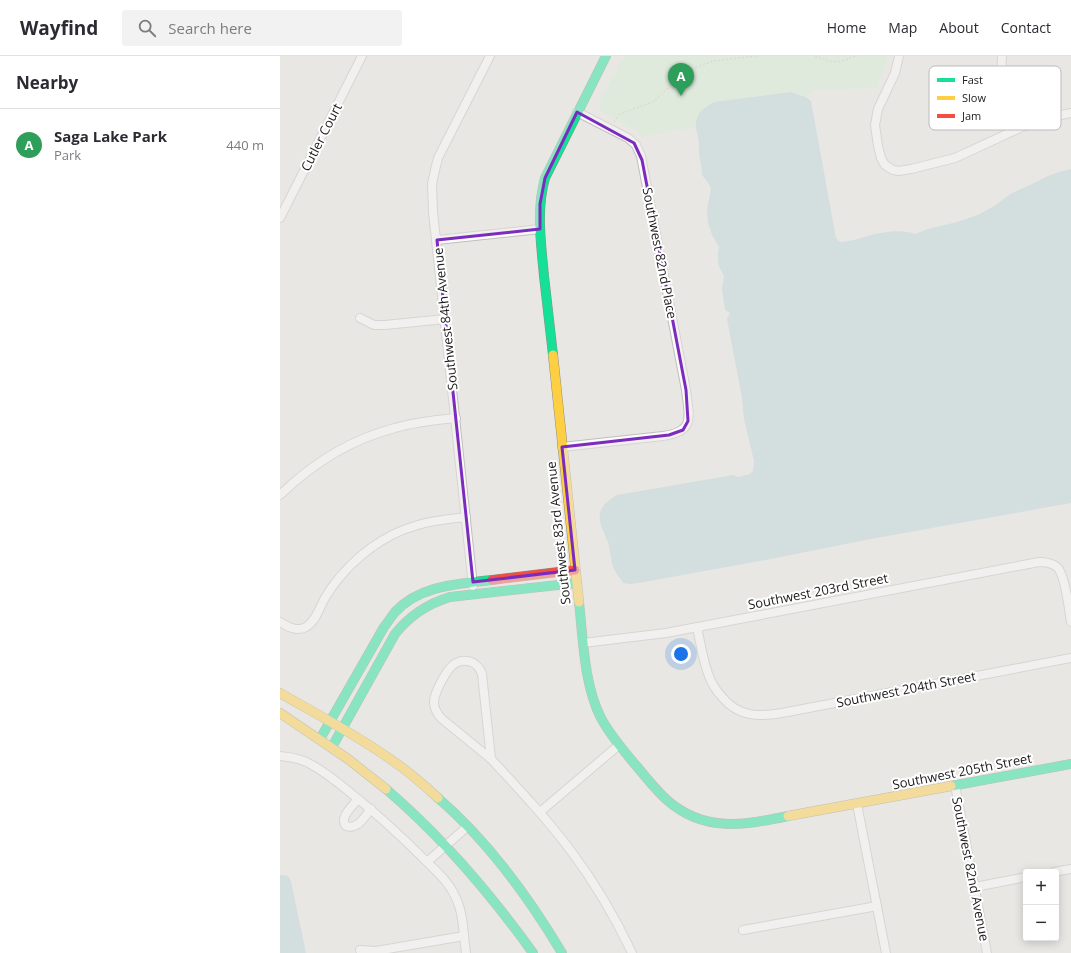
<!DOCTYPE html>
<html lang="en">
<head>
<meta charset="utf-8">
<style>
  body { margin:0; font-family:"Open Sans",sans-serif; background:#f2f2f3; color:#2b2b33 }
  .controls { position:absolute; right:12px; bottom:12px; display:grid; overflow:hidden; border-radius:4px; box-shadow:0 2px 10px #0003 }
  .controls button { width:36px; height:36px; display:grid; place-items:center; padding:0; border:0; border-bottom:1px solid #e1e1e2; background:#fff; color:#2b2b33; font:20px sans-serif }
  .you { position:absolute; left:401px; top:598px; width:14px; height:14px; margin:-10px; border:3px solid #fff; border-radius:50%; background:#1a73e8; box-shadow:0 0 0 6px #1a73e833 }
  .badge { display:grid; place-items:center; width:26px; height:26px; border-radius:50%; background:#2563eb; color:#fff; font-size:13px; font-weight:700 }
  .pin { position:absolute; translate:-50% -33px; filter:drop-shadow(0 1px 2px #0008) }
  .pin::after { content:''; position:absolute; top:21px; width:14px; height:12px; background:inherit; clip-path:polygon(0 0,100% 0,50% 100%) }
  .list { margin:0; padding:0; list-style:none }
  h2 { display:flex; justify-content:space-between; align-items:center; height:52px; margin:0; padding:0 16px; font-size:17px }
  h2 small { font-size:13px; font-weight:400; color:#7c7c81 }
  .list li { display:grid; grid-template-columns:26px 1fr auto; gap:12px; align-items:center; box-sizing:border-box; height:72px; padding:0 16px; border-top:1px solid #e1e1e2 }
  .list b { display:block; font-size:15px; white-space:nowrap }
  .list p { margin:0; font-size:13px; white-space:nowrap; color:#7c7c81 }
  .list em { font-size:13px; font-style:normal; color:#7c7c81 }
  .icon { flex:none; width:22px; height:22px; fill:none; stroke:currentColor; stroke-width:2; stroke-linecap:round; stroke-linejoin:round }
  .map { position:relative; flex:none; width:791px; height:897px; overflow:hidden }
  header { display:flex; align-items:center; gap:24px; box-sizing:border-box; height:56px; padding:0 20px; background:#fff; border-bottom:1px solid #e1e1e2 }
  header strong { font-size:19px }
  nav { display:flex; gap:22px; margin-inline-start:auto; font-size:14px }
  .search { width:280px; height:36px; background:#f2f2f3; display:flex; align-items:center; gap:10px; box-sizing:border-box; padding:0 14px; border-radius:4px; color:#7c7c81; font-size:15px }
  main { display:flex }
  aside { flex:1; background:#fff }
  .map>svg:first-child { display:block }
  .park { fill:#d2eed2 }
  .water { fill:#b9d3da }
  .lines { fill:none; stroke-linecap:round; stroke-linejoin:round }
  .street-casing { stroke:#c0bfbe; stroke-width:10 }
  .fast-casing { stroke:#8f907d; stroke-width:10 }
  .slow-casing { stroke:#8f907d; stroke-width:10 }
  .jam-casing { stroke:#8f907d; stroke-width:10 }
  .path { stroke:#d3c7c5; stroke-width:1.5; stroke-dasharray:2 2; stroke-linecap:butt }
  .street { stroke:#fcfbfb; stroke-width:8 }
  .fast { stroke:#16e098; stroke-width:9 }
  .slow { stroke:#ffcf43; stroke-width:9 }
  .jam { stroke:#f24e42; stroke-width:9 }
  .marked { fill:none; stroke:#7b2cbf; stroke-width:3; stroke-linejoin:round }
  .labels { text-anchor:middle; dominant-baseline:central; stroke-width:4; stroke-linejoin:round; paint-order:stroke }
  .street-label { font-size:13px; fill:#1b1b1b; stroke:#fff }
  .key { fill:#fff; stroke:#bbb; stroke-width:1 }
  .key-label { font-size:11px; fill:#1b1b1b }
</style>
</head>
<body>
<header>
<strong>Wayfind</strong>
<div class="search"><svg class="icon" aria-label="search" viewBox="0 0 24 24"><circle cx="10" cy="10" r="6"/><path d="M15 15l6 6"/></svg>Search here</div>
<nav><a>Home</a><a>Map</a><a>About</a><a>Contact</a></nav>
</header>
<main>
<aside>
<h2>Nearby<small></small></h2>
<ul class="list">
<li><span class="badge" style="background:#2e9e5b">A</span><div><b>Saga Lake Park</b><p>Park</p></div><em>440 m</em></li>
</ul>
</aside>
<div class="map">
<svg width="791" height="897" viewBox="0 0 791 897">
  <rect width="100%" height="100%" fill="#e9e7e3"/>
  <polygon class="park" points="344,0 607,0 606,10 596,32 535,34 527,41 516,38 511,36 434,46 416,64 415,71 362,81 352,72 322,57 319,53 319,47"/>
  <g class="water">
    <path d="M511,36C519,40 525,39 531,45L556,182L560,186C570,186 580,182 591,179C603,176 623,173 635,178L648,173L677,166L698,159L716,149L730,138L750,129L768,120L779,116L791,113V447L591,483L491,503L364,526L351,528L343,527C341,523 338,520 336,517C330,507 331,496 328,486C327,483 325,480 324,477C315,458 320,449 337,439L453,419L458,421L470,418L473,415L474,405L464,363L462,342L447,263L450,257L445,254L442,233L444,219C437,210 437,202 439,191L432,179L428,167L427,153L431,133L429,128L422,119C422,111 420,105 419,97C419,92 419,87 418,81C418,78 416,75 416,72C414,59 424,51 434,46Z"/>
    <polygon points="0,819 8,820 11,825 26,897 0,897"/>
  </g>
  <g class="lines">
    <defs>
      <g id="street">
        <polyline points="619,0 615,17 598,53 595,69 598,90 601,102 605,109 613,114 619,115 631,113 675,102 742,71 763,63 791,57"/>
        <path d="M722,0C720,29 724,47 737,73"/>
        <polyline points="0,162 82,0"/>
        <polyline points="157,184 260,173"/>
        <polyline points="80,262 94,269 105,269 165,263"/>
        <path d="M282,391L383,380C416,375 409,361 406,334L361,100L356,89L348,82L297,56"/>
        <path d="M0,439C32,408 72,383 115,372C135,366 155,364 176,362"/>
        <polyline points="193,530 153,156 152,128 155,114 158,102 210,0"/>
        <path d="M0,566C8,571 17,576 26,571C35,566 38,555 43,546C45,541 49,536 52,531C73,502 104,478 138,469C154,464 170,463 186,461"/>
        <path d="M417,571C421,589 423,608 431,625C434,631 438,637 443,642C459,661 479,661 502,657L791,602"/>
        <path d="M303,587L386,577L759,506C765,506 772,507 777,511C785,518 789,553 791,566"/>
        <path d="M181,605C192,604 198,608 202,618L211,703L162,663C157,658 154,653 154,646C154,637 166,615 173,609C175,607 178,606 181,605Z"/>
        <path d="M0,700C11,701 23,703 32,709C45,716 56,725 67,734C95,756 121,780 146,805C156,815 168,825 174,838C184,856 183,877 186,897"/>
        <path d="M211,703C239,733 267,763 291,795C315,827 335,861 352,897"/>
        <polyline points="675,729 707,897"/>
        <path d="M78,743C72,751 59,761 66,770C78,774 84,761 91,753"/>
        <polyline points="577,748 606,897"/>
        <polyline points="260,756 339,689"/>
        <polyline points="147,806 188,770"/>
        <polyline points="774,816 791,813"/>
        <polyline points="695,831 746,821"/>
        <polyline points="463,874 597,850"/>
        <polyline points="80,894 96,895 184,880"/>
      </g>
      <g id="fast">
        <path d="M273,299C270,272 267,246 264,220C261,187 256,154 265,122L326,0"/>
        <path d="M299,546C303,582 304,629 321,662C331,681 345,696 359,713C368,724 377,735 387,744C424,777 465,769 508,760"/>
        <path d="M40,683L104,571C108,566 111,561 115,556C140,529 178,528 212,524"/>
        <path d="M52,691L115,578C130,559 147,548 170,541L296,527"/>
        <polyline points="671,730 791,708"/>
        <path d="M106,733C162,781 210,837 253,897"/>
        <path d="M158,742C209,786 248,840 282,897"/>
      </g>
      <g id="slow">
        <polyline points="273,299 299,546"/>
        <path d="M0,637C38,659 77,679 113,705C129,716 144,729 158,742"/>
        <polyline points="0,657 68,703 106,733"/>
        <polyline points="508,760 671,730"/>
      </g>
      <polyline id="jam" points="212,524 295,514"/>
    </defs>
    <use href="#street" class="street-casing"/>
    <use href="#fast" class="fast-casing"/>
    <use href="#slow" class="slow-casing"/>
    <use href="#jam" class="jam-casing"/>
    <g class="path">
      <path d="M535,0C553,7 557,8 575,0"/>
      <polyline points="334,66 340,58 373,46 389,31 414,12 433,5 476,0"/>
    </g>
    <use href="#street" class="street"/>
    <use href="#fast" class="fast"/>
    <use href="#slow" class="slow"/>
    <use href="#jam" class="jam"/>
  </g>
  <path d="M0 0H791V897H0ZM297,56L354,87L362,104L406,334L408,365L403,374L389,379L282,391L295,514L193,526L157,184L260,173V148L265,122Z" fill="#e9e7e3" fill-opacity=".55" fill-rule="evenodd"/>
  <path class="marked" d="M297,56L354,87L362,104L406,334L408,365L403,374L389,379L282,391L295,514L193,526L157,184L260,173V148L265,122Z"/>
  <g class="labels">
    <g class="street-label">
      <text transform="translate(41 81) rotate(-63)">Cutler Court</text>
      <text transform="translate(380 197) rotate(79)">Southwest 82nd Place</text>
      <text transform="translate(165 263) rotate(-96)">Southwest 84th Avenue</text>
      <text transform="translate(278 477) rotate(-96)">Southwest 83rd Avenue</text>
      <text transform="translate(538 535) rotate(-11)">Southwest 203rd Street</text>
      <text transform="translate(626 633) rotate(-11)">Southwest 204th Street</text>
      <text transform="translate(682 715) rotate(-11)">Southwest 205th Street</text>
      <text transform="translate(691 813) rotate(79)">Southwest 82nd Avenue</text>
    </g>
  </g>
  <rect x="649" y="10" width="132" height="64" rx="6" class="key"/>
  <rect x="657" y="22" width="18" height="4" fill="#16e098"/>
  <rect x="657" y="40" width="18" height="4" fill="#ffcf43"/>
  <rect x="657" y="58" width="18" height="4" fill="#f24e42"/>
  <g class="key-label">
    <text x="682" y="28">Fast</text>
    <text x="682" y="46">Slow</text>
    <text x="682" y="64">Jam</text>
  </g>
</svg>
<div class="controls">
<button>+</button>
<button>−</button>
</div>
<div class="you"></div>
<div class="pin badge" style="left:401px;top:40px;background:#2e9e5b">A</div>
</div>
</main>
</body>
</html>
